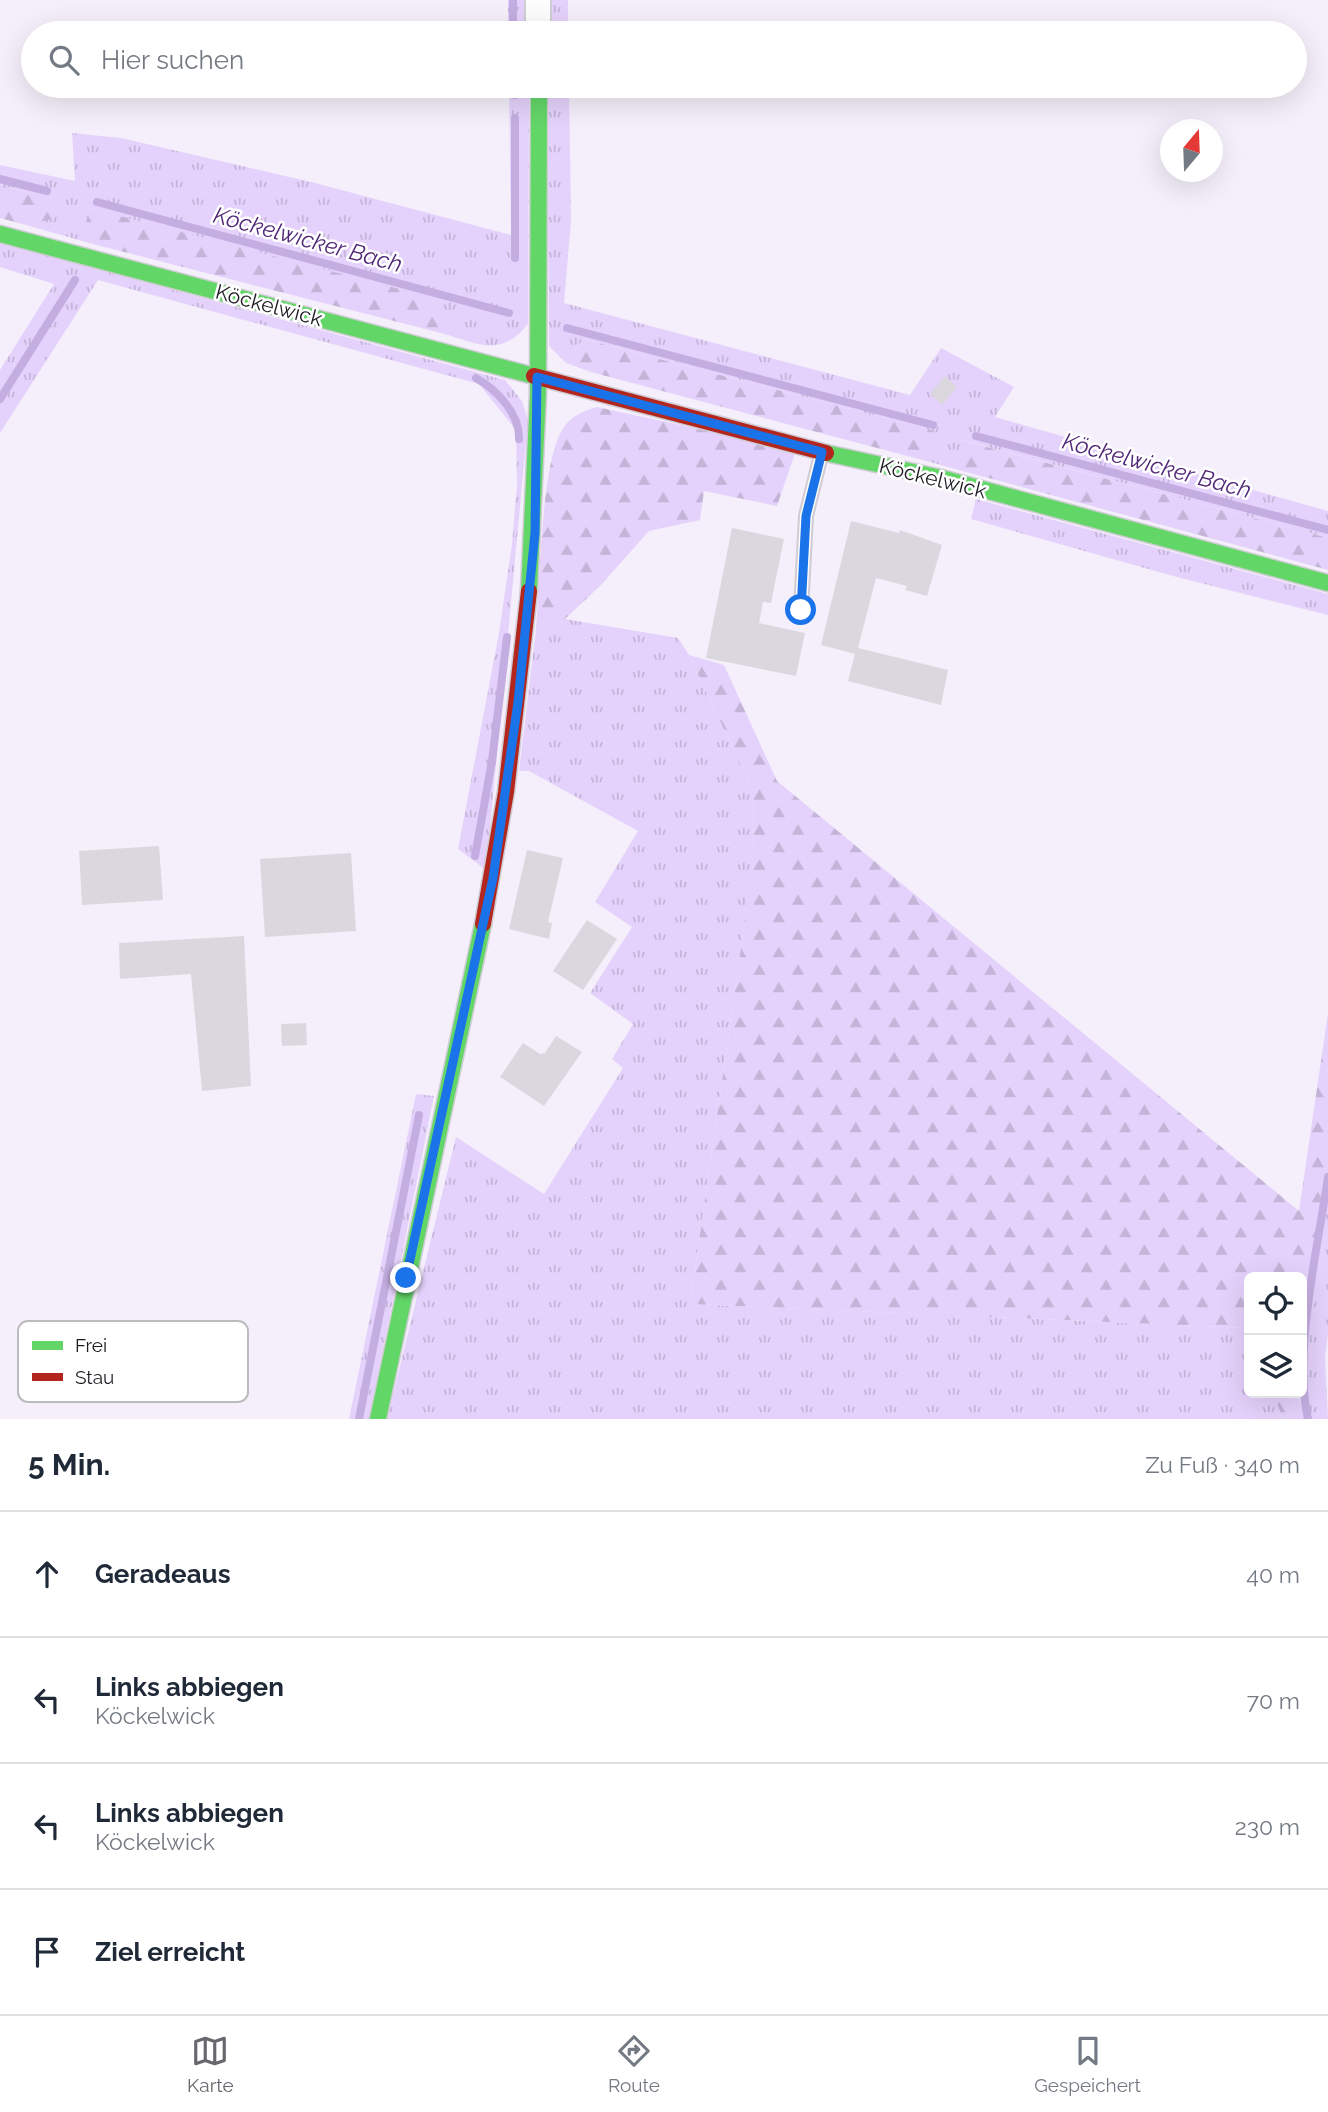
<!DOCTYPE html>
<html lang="de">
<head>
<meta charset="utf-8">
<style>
  body { margin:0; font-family:Raleway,sans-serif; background:#f6f6f7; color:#1f2937 }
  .controls { position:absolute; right:21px; bottom:21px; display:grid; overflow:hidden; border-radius:10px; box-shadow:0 7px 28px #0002 }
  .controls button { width:63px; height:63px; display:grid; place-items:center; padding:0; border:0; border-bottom:2px solid #e0e1e3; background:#fff; color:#1f2937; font:35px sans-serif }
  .compass { position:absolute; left:1160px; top:119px; width:63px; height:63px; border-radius:50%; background:#fff; box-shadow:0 7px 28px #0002; rotate:19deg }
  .stop { position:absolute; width:21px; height:21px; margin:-16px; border:5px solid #1a73e8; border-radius:50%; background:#fff }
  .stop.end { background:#1a73e8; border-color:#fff; box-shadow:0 2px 7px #0008 }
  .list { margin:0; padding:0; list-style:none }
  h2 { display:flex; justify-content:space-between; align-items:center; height:91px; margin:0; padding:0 28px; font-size:30px }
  h2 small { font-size:23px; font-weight:400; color:#747a83 }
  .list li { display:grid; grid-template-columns:46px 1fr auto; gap:21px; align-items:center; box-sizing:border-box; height:126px; padding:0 28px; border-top:2px solid #e0e1e3 }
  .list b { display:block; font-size:26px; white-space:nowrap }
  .list p { margin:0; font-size:23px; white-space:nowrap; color:#747a83 }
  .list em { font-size:23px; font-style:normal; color:#747a83 }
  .icon { flex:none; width:38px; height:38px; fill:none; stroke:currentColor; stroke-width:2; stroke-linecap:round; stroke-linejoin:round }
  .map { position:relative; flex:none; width:1328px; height:1419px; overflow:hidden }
  .search { position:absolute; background:#fff; box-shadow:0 7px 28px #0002; left:21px; right:21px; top:21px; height:77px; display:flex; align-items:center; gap:18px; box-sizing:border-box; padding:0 24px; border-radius:38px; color:#747a83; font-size:26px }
  .sheet { height:595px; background:#fff }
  nav { display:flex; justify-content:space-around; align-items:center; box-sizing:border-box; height:98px; border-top:2px solid #e0e1e3; background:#fff; font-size:19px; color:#747a83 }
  nav a { display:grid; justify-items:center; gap:4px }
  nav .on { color:#69666e }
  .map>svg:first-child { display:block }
  .grass { fill:url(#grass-tufts) }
  .forest { fill:url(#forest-firs) }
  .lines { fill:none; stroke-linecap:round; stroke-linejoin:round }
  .stream { stroke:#c4aee1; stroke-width:8 }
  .building { fill:#dbd7df }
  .lane-casing { stroke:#cfccd4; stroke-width:16 }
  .street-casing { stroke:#cfccd4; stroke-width:28 }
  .fast-casing { stroke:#cfccd4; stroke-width:19 }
  .jam-casing { stroke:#cfccd4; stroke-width:19 }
  .lane { stroke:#fdfdfe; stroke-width:12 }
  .street { stroke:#fdfdfe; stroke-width:24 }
  .fast { stroke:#63d668; stroke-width:16 }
  .jam { stroke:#b3261e; stroke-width:16 }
  .route { stroke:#1a73e8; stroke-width:9 }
  .labels { text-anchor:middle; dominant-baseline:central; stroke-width:5; stroke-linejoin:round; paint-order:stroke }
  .street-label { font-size:21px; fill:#1e1c22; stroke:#fff }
  .water-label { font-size:23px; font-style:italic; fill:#522978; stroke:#fff }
  .key { fill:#fff; stroke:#bcbbbd; stroke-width:2 }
  .key-label { font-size:19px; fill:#1e1c22 }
</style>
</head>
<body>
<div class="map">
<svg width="1328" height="1419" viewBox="0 0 1328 1419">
  <defs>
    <pattern id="grass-tufts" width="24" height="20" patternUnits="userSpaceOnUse" patternTransform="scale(1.75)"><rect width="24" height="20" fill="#e5d2fc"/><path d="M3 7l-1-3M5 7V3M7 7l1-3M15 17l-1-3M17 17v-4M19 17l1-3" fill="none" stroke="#c4b4d8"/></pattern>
    <pattern id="forest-firs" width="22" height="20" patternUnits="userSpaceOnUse" patternTransform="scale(1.75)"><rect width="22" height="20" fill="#e5d2fc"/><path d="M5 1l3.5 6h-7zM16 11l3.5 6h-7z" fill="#c4b4d8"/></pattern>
  </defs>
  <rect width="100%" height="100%" fill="#f4effa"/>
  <g class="grass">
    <rect x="508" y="0" width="21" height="33"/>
    <rect x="546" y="0" width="22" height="33"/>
    <path d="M509,86H529L528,324C500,359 477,343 441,333L90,208L85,229L93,244L26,225L57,200L0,185V165L75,181L72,133L121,138L315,183L511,235Z"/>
    <polygon points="547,86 569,86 571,221 564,303 910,395 941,348 1014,387 995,417 1328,511 1328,538 962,440 955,469 930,462 933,431 583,339 566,363 549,346"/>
    <polygon points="0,243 505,380 522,401 528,421 486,870 458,849 499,633 512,544 517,485 516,430 479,384 98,280 0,433 0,370 54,284 0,267"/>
    <polygon points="976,499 1328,594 1328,615 1173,576 971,519"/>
    <polygon points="565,619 678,638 689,655 753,791 754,857 690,1304 1248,1328 1249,1393 1273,1393 1283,1419 387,1419 456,1137 544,1194 623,1068 612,1059 633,1024 590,993 632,927 595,902 638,831 529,771 519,771 536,629 547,631"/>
    <polygon points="416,1094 434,1096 369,1419 349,1419"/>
    <polygon points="1328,1180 1328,1334 1325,1357 1328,1419 1305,1419 1297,1393 1302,1393 1302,1350"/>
  </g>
  <g class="forest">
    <polygon points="0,185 58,200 52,219 26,225 0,218"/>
    <polygon points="89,208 434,298 441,333 93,244 85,229"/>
    <polygon points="583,339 934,431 930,462 591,372 566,363"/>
    <path d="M597,407L796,450L777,506L704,491L700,520L649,531L601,585L565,619L547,631L536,629C540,583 541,465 562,430C569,417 583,411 597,407Z"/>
    <polygon points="961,440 1328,538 1328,570 955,469"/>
    <polygon points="689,655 724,665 777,781 1299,1211 1328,1013 1328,1180 1302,1350 1302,1277 1249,1277 1249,1332 1247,1328 690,1304 754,856 753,791"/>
    <polygon points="1273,1393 1297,1393 1305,1419 1283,1419"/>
  </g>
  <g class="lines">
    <g class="stream">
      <polyline points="513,0 513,33"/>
      <polyline points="514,86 515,95"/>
      <polyline points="515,118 515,258"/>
      <polyline points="0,179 47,191"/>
      <polyline points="97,202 509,313"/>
      <polyline points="567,328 933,425"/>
      <path d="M476,378C497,390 520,414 519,439"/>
      <polyline points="0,399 75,280"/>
      <polyline points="976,436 1328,530"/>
      <polyline points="475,856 492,761 507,637"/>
      <polyline points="359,1419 419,1115"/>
      <path d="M1308,1419C1293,1353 1318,1246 1328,1177"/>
    </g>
  </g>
  <g class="building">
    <polygon points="945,376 957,387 942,405 930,394"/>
    <polygon points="851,521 899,533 900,530 942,545 927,596 905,590 907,586 876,578 858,648 948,670 941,705 848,681 855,654 821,645"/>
    <polygon points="732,528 784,539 771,603 763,602 759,623 805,633 796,676 706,658"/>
    <polygon points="159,846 163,900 82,905 79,851"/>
    <polygon points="527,850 563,858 548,922 552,923 549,939 509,929"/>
    <polygon points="351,853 356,931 265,937 260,859"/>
    <polygon points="587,920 617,939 583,990 553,971"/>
    <polygon points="244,936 251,1086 202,1091 191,974 120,979 119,943"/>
    <polygon points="306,1023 307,1045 282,1046 281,1024"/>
    <polygon points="556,1036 582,1052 544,1106 500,1077 523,1043 540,1054 545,1053"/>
  </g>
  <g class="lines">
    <defs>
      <polyline id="lane" points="801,610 806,516 821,455"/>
      <polyline id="street" points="538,0 538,33"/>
      <g id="fast">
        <polyline points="0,234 534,376"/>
        <polyline points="826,453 941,478 1328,583"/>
        <polyline points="529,591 538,394 539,86"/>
        <polyline points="378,1419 483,924"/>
      </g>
      <g id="jam">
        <polyline points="534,376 826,453"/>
        <polyline points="483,924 506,792 529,591"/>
      </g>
    </defs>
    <use href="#lane" class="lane-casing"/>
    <use href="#street" class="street-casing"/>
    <use href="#fast" class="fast-casing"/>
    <use href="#jam" class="jam-casing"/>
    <use href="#lane" class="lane"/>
    <use href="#street" class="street"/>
    <use href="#fast" class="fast"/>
    <use href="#jam" class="jam"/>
  </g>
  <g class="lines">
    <polyline class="route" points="406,1278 493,878 518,702 535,533 537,377 822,452 806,516 801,610"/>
  </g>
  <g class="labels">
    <g class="street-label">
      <text transform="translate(269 305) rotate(15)">Köckelwick</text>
      <text transform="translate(933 478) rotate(14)">Köckelwick</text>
    </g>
    <g class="water-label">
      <text transform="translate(308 239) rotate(15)">Köckelwicker Bach</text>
      <text transform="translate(1157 465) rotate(15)">Köckelwicker Bach</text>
    </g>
  </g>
  <rect x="18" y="1321" width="230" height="81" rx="10" class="key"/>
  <rect x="32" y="1341" width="31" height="9" fill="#63d668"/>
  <rect x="32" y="1373" width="31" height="8" fill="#b3261e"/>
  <g class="key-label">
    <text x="75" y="1352">Frei</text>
    <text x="75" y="1384">Stau</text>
  </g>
</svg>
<div class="controls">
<button><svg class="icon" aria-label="locate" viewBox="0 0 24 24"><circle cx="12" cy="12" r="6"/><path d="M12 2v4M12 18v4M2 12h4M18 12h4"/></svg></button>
<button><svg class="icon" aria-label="layers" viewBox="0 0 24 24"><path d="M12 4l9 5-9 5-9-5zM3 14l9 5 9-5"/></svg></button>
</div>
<svg class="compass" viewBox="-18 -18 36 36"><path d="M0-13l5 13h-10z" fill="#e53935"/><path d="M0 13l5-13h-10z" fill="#747a83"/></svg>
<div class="stop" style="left:801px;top:610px"></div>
<div class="stop end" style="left:406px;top:1278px"></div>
<div class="search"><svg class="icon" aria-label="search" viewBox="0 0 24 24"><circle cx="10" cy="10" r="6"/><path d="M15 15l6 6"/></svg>Hier suchen</div>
</div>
<section class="sheet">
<h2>5 Min.<small>Zu Fuß · 340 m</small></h2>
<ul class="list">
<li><svg class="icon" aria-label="ahead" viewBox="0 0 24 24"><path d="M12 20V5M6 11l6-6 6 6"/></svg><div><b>Geradeaus</b></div><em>40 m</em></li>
<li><svg class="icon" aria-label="left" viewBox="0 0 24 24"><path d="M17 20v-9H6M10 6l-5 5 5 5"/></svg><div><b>Links abbiegen</b><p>Köckelwick</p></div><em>70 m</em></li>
<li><svg class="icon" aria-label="left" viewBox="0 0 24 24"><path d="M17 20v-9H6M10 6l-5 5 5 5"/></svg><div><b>Links abbiegen</b><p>Köckelwick</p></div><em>230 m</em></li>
<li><svg class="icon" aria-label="arrive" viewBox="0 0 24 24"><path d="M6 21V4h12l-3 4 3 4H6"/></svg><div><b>Ziel erreicht</b></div></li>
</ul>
</section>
<nav>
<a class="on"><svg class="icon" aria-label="map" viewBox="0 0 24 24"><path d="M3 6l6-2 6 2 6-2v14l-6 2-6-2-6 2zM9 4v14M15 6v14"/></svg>Karte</a>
<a><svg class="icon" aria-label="directions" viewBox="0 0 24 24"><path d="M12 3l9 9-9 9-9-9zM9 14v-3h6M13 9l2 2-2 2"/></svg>Route</a>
<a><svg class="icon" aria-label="saved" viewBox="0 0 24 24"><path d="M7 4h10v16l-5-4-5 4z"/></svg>Gespeichert</a>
</nav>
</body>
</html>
